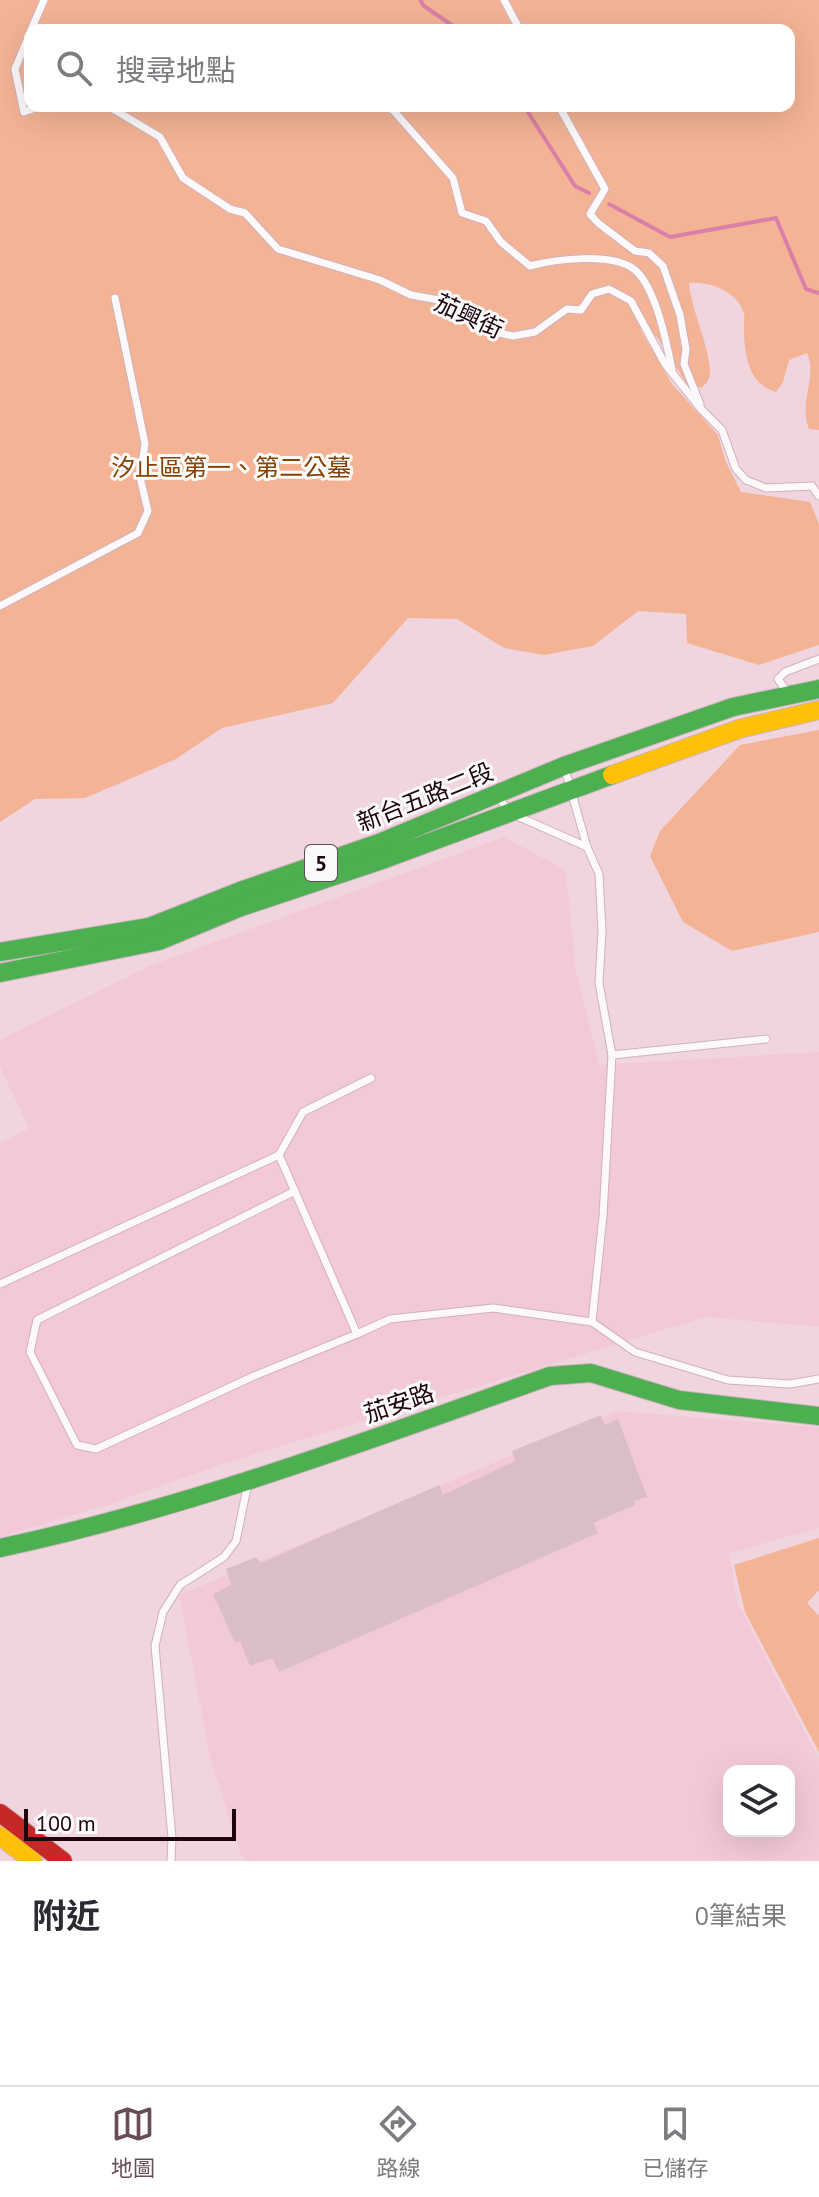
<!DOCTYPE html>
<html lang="zh-TW">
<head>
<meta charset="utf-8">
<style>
  body { margin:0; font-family:"PT Sans","Noto Sans TC",sans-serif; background:#f7f7f7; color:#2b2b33 }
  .controls { position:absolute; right:24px; bottom:24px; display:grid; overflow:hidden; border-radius:16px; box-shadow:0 8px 32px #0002 }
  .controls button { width:72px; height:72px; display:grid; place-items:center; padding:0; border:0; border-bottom:2px solid #e1e1e2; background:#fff; color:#2b2b33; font:40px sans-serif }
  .scale { position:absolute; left:24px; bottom:20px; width:212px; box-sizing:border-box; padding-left:8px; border:4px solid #1d040f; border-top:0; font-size:22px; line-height:28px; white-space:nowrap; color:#1d040f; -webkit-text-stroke:6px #fafafa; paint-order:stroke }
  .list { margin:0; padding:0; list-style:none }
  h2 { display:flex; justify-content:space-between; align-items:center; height:104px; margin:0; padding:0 32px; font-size:34px }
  h2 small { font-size:26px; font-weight:400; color:#7c7c81 }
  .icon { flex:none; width:44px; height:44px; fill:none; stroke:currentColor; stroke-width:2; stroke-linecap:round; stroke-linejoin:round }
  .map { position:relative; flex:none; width:819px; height:1861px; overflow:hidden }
  .search { position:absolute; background:#fff; box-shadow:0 8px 32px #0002; left:24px; right:24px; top:24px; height:88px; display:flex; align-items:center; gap:20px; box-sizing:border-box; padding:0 28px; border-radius:16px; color:#7c7c81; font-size:30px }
  .sheet { height:224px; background:#fff }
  nav { display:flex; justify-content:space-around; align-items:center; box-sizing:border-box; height:112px; border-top:2px solid #e1e1e2; background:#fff; font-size:22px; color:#7c7c81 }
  nav a { display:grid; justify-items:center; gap:4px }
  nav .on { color:#674d58 }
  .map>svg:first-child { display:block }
  .built { fill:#f3c9d9; fill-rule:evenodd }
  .green { fill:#f3b394; fill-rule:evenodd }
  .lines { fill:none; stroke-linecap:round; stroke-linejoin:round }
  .stream { stroke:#da80a8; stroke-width:4 }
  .building { fill:#d9bec8 }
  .lane-casing { stroke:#cdb2bd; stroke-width:9 }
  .fast-casing { stroke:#cdb2bd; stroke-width:20 }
  .slow-casing { stroke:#cdb2bd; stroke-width:20 }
  .jam-casing { stroke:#cdb2bd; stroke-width:20 }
  .lane { stroke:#fdf9fa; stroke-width:7 }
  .fast { stroke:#4caf50; stroke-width:18 }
  .slow { stroke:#ffc107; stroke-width:18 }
  .jam { stroke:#c62828; stroke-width:18 }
  .labels { text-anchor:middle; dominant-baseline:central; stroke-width:6; stroke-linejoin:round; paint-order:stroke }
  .shield { fill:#fafafa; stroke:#5f4e56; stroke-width:2 }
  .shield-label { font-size:22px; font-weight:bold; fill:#1d040f }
  .street-label { font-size:24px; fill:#1d040f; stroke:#fafafa }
  .park-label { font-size:24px; fill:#854203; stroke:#fafafa }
</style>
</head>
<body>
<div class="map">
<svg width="819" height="1861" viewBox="0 0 819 1861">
  <rect width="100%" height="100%" fill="#f0d5df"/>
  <g class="built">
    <polygon points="504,837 566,870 576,970 599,1065 819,1052 819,1327 706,1317 222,1464 108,1505 0,1537 0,1143 29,1128 0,1067 0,1040 149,966"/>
    <path d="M617,1411L819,1427V1528L729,1553L737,1602L819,1760V1861H249L242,1857L211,1762L179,1595ZM729,1771H789V1831H729Z"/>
  </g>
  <g class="green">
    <path d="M0,0H819V430L809,429C798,402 818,378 807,353L789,360L783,382L776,392C749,384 745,358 744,332C743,327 745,319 744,314C738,291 709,281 689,283C690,308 715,359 709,378C708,382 704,385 702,388L686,383L657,337L640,329L672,384L718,435L725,460L741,492L810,502L819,524V645L759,665L687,643L686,614L638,611L593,646L544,655L504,648L457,619L408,618L333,703L222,728L176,759L132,778L85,798L35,799L0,822ZM30,30H789V106H30Z"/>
    <polygon points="819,730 819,932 732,951 683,922 650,856 660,831 740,745"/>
    <polygon points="819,1538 819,1590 807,1603 819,1616 819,1752 745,1612 734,1565"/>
  </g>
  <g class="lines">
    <g class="stream">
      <polyline points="420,0 424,6 459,30"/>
      <polyline points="524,106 575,186 589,193"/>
      <polyline points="609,204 670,237 776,218 806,289 819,293"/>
    </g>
  </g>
  <polygon class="building" points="601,1415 605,1425 618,1419 647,1497 634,1501 635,1505 593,1523 598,1533 279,1672 272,1658 250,1666 240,1641 235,1643 213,1594 231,1585 226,1569 256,1557 261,1563 439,1485 443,1495 515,1461 512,1451"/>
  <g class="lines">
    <defs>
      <g id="lane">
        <polyline points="504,0 520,30"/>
        <polyline points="31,30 44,0"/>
        <polyline points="30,33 15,69 24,112 41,106"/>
        <polyline points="108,106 160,137 183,178 230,209 245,213 278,249 380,280 411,295 439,300 470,320 495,332 513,336 535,332 567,309 581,310 592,294 609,289 631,301 665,364 702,410 722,430 736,469 746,480 766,488 812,486 819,496"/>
        <path d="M385,106L393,110L453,178L462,213L486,221L501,242L530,266C556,259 613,252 635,270C656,288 667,344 672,370"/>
        <polyline points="559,106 605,189 590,214 598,223 635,251 649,253 663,266 680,315 686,349 684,364 700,404"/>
        <polyline points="0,606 138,533 148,511 140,477 145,444 115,298"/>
        <polyline points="787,692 778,679 785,672 819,659"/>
        <polyline points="565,769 587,847 599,874 602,931 599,983 612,1055 603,1216 592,1322 635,1352 728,1380 790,1384 819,1379"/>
        <polyline points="498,795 508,812 587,847"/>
        <polyline points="612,1055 766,1039"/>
        <polyline points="279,1155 303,1112 371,1078"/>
        <polyline points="295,1191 37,1320 30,1352 77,1445 96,1449 254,1376 357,1334"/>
        <polyline points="0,1284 279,1155 357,1334 390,1319 493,1308 592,1322"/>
        <polyline points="171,1861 172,1838 155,1646 163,1612 180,1585 224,1557 236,1541 248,1483"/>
      </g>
      <g id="fast">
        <polyline points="0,952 149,927 240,891 379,843 564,766 733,707 819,689"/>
        <polyline points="0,973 159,941 241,907 379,861 612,775"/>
        <path d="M0,1548C188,1508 369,1440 550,1376L591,1373L679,1400L819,1416"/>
      </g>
      <g id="slow">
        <polyline points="612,775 739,729 819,710"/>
        <polyline points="0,1836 33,1861"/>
      </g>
      <polyline id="jam" points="0,1813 63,1861"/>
    </defs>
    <use href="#lane" class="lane-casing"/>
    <use href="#fast" class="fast-casing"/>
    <use href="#slow" class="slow-casing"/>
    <use href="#jam" class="jam-casing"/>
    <use href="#lane" class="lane"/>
    <use href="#fast" class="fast"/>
    <use href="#slow" class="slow"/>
    <use href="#jam" class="jam"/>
  </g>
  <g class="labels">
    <rect class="shield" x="305" y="845" width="32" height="36" rx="6"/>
    <g class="shield-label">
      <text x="321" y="863">5</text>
    </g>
    <g class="street-label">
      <text transform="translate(469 316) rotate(25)">茄興街</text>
      <text transform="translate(425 797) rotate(-22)">新台五路二段</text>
      <text transform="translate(399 1403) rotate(-19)">茄安路</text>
    </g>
    <g class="park-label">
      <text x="231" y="467">汐止區第一、第二公墓</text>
    </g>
  </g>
</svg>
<div class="controls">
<button><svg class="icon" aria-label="layers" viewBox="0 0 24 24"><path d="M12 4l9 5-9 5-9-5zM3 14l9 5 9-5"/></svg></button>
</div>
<div class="scale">100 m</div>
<div class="search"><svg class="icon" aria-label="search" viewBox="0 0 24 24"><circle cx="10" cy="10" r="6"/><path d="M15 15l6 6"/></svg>搜尋地點</div>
</div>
<section class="sheet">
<h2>附近<small>0筆結果</small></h2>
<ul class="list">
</ul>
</section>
<nav>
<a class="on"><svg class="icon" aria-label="map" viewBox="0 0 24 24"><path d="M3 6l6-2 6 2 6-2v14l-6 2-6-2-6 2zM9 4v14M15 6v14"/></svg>地圖</a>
<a><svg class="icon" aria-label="directions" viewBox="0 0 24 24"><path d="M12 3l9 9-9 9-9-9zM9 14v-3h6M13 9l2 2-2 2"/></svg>路線</a>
<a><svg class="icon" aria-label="saved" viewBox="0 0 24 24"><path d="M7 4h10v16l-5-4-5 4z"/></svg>已儲存</a>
</nav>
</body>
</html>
